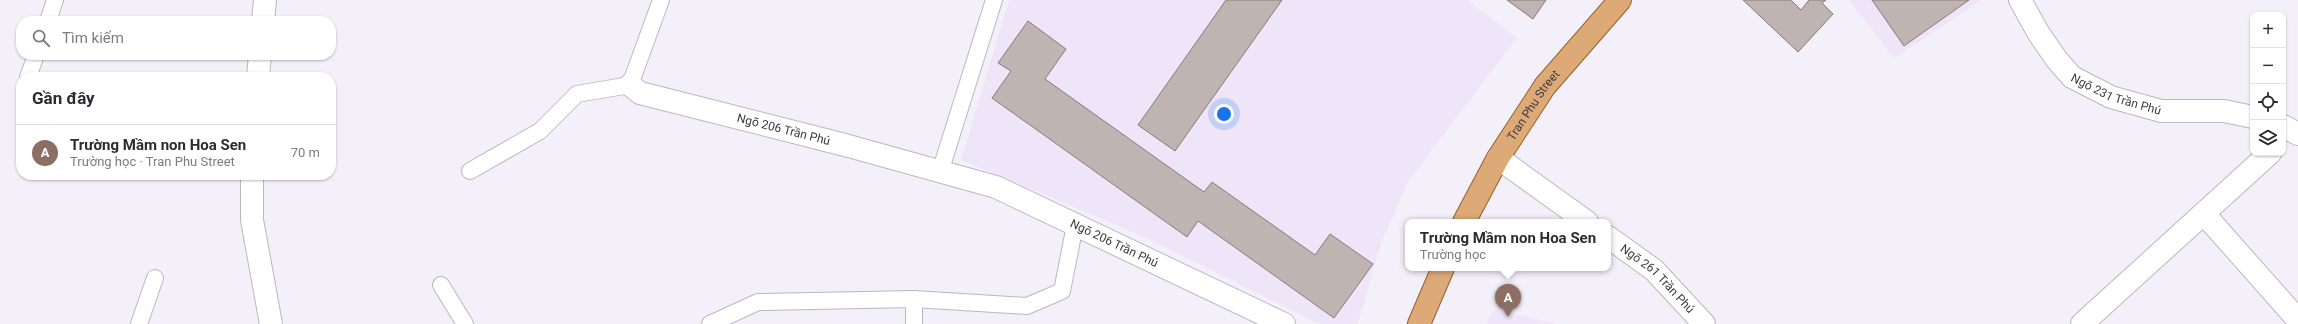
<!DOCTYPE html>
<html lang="vi">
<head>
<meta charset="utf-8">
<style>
  body { margin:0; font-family:Roboto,sans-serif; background:#f7f7f7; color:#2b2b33 }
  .controls { position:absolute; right:12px; top:12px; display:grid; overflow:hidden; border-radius:8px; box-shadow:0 1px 3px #0004 }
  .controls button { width:36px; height:36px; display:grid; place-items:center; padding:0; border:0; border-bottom:1px solid #e1e1e2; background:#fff; color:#2b2b33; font:20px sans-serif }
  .you { position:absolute; left:1224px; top:114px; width:14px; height:14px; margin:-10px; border:3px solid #fff; border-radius:50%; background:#1a73e8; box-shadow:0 0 0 6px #1a73e833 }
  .badge { display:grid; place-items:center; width:26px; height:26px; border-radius:50%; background:#c84893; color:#fff; font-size:13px; font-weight:700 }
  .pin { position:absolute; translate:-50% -33px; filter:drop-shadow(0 1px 2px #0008) }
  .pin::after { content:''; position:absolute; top:21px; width:14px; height:12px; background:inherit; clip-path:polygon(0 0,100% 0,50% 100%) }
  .popup { position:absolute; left:1405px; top:219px; width:206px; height:52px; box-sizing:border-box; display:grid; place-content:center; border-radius:8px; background:#fff; filter:drop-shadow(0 1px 3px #0005); font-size:13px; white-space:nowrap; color:#7c7c81 }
  .popup b { font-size:15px; color:#2b2b33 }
  .popup::after { content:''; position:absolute; left:50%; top:100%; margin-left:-8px; border:8px solid transparent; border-top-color:#fff }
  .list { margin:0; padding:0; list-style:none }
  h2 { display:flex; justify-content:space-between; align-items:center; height:52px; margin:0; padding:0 16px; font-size:17px }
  h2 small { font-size:13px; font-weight:400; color:#7c7c81 }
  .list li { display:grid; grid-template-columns:26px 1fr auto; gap:12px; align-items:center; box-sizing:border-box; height:56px; padding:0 16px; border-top:1px solid #e1e1e2 }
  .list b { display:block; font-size:15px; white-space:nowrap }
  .list p { margin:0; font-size:13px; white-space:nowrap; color:#7c7c81 }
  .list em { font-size:13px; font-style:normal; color:#7c7c81 }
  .icon { flex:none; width:22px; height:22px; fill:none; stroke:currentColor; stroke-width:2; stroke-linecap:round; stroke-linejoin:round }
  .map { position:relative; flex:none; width:2298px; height:324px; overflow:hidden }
  .search { position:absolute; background:#fff; box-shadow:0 1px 3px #0004; left:16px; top:16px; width:320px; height:44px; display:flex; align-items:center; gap:10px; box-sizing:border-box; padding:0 14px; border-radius:16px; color:#7c7c81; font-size:15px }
  .panel { position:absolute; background:#fff; box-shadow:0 1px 3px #0004; left:16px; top:72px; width:320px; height:108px; border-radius:16px }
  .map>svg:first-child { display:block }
  .built { fill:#eee6f8 }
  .building { fill:#c0b4b3; stroke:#877c7b }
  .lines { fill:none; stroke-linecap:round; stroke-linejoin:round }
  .service-casing { stroke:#bbb7c1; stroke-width:18 }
  .minor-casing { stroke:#bbb7c1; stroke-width:24 }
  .primary-casing { stroke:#965e28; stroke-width:24 }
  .service { stroke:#fff; stroke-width:16 }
  .minor { stroke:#fff; stroke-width:22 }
  .primary { stroke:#da7; stroke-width:22 }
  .labels { text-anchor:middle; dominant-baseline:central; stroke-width:3; stroke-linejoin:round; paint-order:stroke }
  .street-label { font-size:12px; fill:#3b3a3e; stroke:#fff }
</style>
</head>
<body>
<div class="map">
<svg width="2298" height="324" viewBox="0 0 2298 324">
  <rect width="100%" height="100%" fill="#f4f0fa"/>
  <g class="built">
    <polygon points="1009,0 1467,0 1517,38 1409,180 1381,243 1358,324 1319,324 1140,235 961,160"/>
    <polygon points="1849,0 1982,0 1894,58"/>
    <polygon points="1494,310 1558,324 1486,324"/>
  </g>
  <g class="building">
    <polygon points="1226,0 1282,0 1175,151 1138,125"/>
    <polygon points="1507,0 1546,0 1533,19"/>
    <polygon points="1743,0 1791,0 1801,10 1809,0 1826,0 1822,3 1833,14 1798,52"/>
    <polygon points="1872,0 1969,0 1904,46"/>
    <polygon points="1028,21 1066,49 1045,79 1204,192 1212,182 1315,255 1330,234 1373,264 1334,318 1198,221 1187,237 992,98 1011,71 998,63"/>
  </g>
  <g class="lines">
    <defs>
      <g id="service">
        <polyline points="48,21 55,0"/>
        <polyline points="28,77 36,55"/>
        <polyline points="470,171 540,131 577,94 630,85 661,0"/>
        <polyline points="940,172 994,0"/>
        <polyline points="441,285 465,324"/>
        <polyline points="914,299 914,324"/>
        <polyline points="139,324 155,278"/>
        <polyline points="710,324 758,302 914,299 1027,306 1062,291 1075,225"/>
      </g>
      <g id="minor">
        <path id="s1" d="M2020,0L2039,34L2057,60L2072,77L2111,97L2161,111H2224L2253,117"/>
        <polyline points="263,21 265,0"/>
        <polyline points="258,77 260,55"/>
        <path id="s2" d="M630,85L640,93L845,145L996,187L1284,324"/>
        <polyline points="2283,126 2298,134"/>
        <polyline points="1498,158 1587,222"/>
        <polyline points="252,175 252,220 271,324"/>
        <polyline points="2205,215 2298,320"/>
        <path id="s3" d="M1608,237L1654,270L1704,324"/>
        <polyline points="2082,324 2270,153"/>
      </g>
      <g id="primary">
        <path id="s4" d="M1464,222L1498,158L1545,86L1620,0"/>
        <polyline points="1419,324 1443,268"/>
      </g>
    </defs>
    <use href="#service" class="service-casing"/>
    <use href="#minor" class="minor-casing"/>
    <use href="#primary" class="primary-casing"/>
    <use href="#service" class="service"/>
    <use href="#minor" class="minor"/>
    <use href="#primary" class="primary"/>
  </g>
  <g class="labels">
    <g class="street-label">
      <text stroke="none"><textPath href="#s1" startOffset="141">Ngõ 231 Trần Phú</textPath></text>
      <text stroke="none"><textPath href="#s4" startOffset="136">Tran Phu Street</textPath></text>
      <text stroke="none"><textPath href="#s2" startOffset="161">Ngõ 206 Trần Phú</textPath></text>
      <text stroke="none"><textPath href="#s2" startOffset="512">Ngõ 206 Trần Phú</textPath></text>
      <text stroke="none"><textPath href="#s3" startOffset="65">Ngõ 261 Trần Phú</textPath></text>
    </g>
  </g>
</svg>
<div class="controls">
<button>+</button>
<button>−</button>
<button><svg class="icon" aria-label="locate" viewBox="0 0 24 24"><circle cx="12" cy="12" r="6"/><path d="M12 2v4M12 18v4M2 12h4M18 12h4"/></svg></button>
<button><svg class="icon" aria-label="layers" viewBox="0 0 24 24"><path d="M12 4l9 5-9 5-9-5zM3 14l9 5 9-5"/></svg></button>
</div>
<div class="you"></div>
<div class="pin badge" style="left:1508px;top:317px;background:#8d6e63">A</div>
<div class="popup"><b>Trường Mầm non Hoa Sen</b>Trường học</div>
<div class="search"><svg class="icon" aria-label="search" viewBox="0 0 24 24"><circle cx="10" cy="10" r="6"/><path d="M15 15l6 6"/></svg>Tìm kiếm</div>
<section class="panel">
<h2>Gần đây<small></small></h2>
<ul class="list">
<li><span class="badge" style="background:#8d6e63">A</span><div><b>Trường Mầm non Hoa Sen</b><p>Trường học · Tran Phu Street</p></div><em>70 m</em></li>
</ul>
</section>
</div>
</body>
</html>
